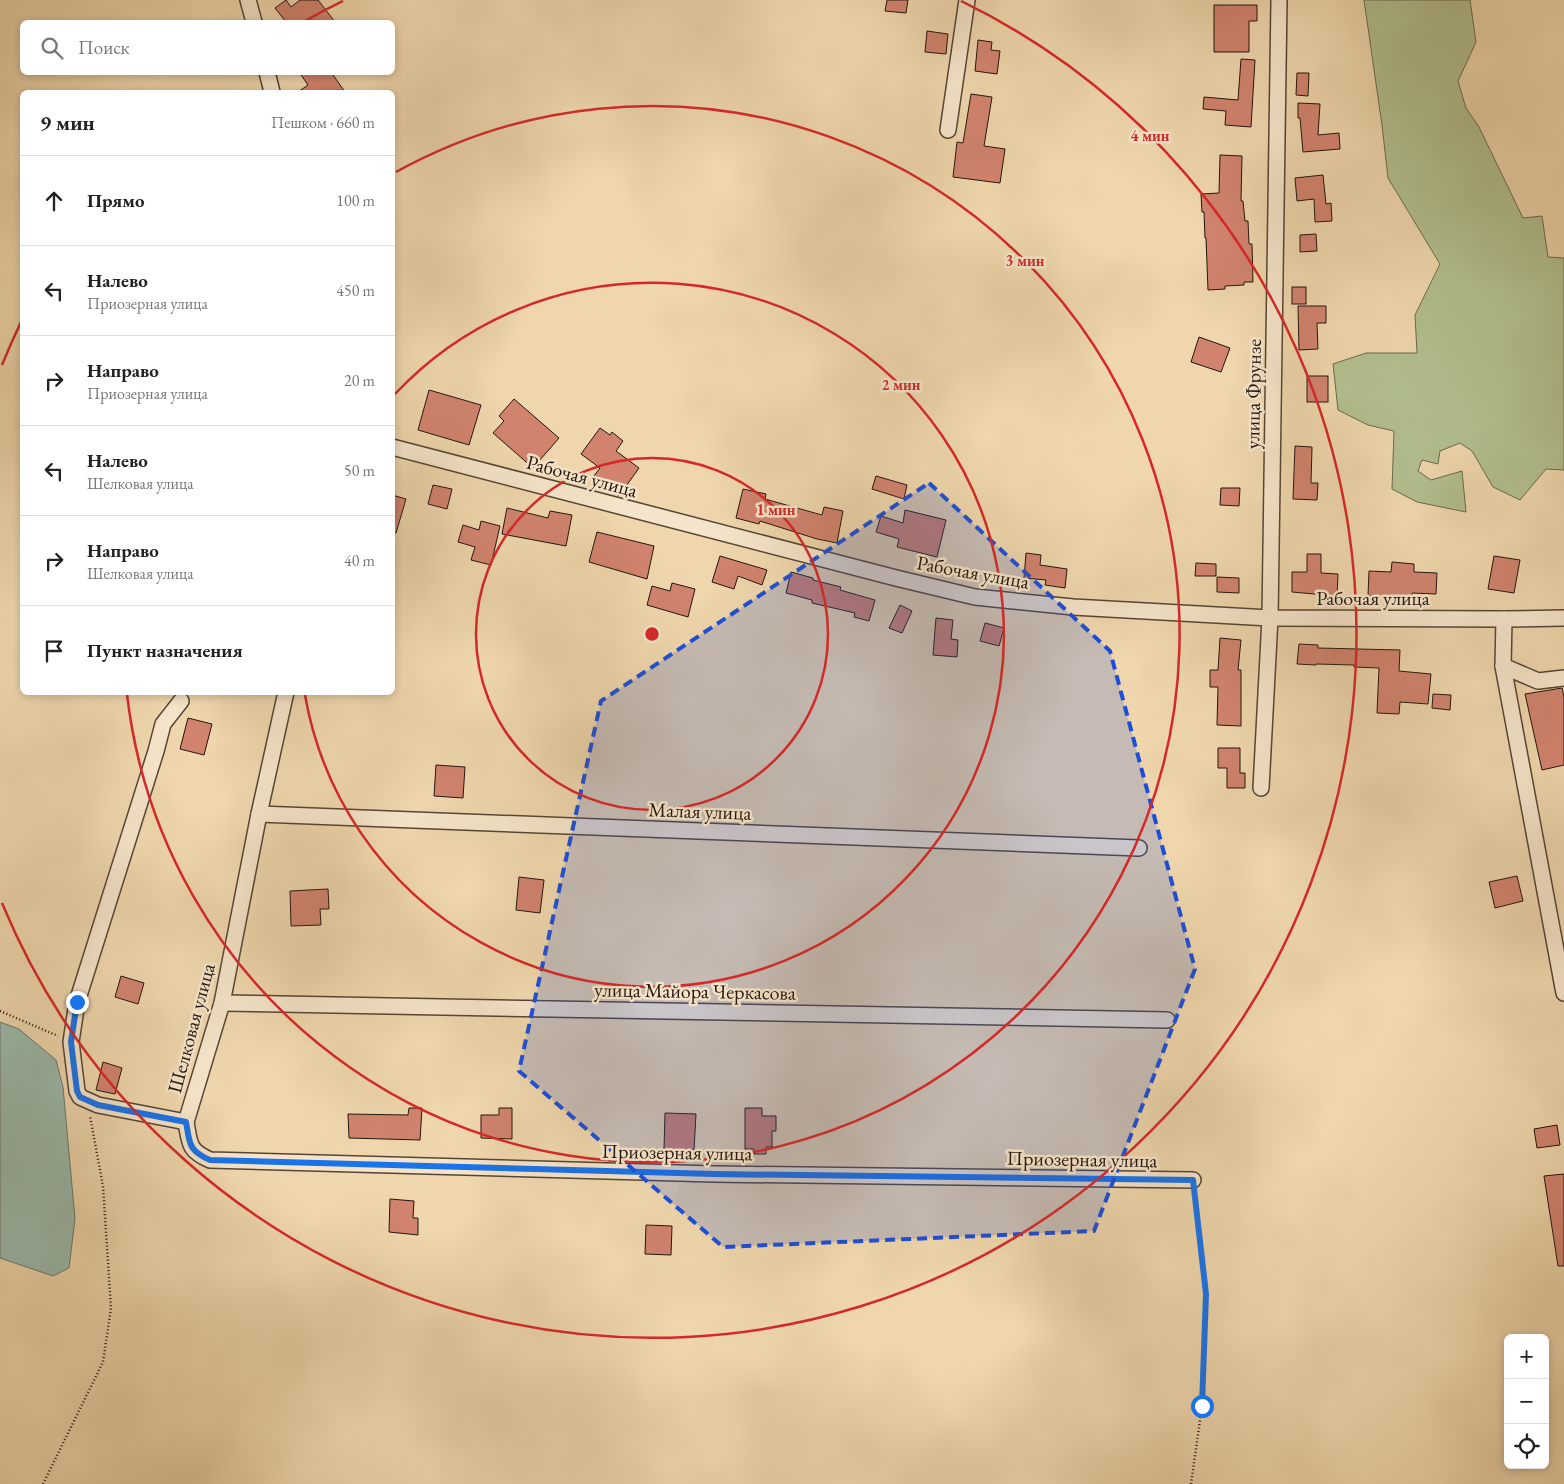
<!DOCTYPE html>
<html lang="ru">
<head>
<meta charset="utf-8">
<style>
  body { margin:0; font-family:"EB Garamond",serif; background:#f6f6f6; color:#222 }
  .controls { position:absolute; right:15px; bottom:15px; display:grid; overflow:hidden; border-radius:8px; box-shadow:0 2px 8px #0003 }
  .controls button { width:45px; height:45px; display:grid; place-items:center; padding:0; border:0; border-bottom:1px solid #e0e0e0; background:#fff; color:#222; font:25px sans-serif }
  .stop { position:absolute; width:15px; height:15px; margin:-11px; border:4px solid #1a73e8; border-radius:50%; background:#fff }
  .stop.end { background:#1a73e8; border-color:#fff; box-shadow:0 1px 5px #0008 }
  .list { margin:0; padding:0; list-style:none }
  h2 { display:flex; justify-content:space-between; align-items:center; height:65px; margin:0; padding:0 20px; font-size:21px }
  h2 small { font-size:16px; font-weight:400; color:#767676 }
  .list li { display:grid; grid-template-columns:32px 1fr auto; gap:15px; align-items:center; box-sizing:border-box; height:90px; padding:0 20px; border-top:1px solid #e0e0e0 }
  .list b { display:block; font-size:19px; white-space:nowrap }
  .list p { margin:0; font-size:16px; white-space:nowrap; color:#767676 }
  .list em { font-size:16px; font-style:normal; color:#767676 }
  .icon { flex:none; width:28px; height:28px; fill:none; stroke:currentColor; stroke-width:2; stroke-linecap:round; stroke-linejoin:round }
  .map { position:relative; flex:none; width:1564px; height:1484px; overflow:hidden }
  .search { position:absolute; background:#fff; box-shadow:0 2px 8px #0003; left:20px; top:20px; width:375px; height:55px; display:flex; align-items:center; gap:12px; box-sizing:border-box; padding:0 18px; border-radius:8px; color:#767676; font-size:19px }
  .panel { position:absolute; background:#fff; box-shadow:0 2px 8px #0003; left:20px; top:90px; width:375px; height:605px; border-radius:8px }
  .map>svg:first-child { display:block }
  .green { fill:#b2bf8e; stroke:#6a6a4e }
  .water { fill:#9ab9aa; stroke:#6a776c }
  .building { fill:#d1836e; stroke:#23150f }
  .lines { fill:none; stroke-linecap:round; stroke-linejoin:round }
  .street-casing { stroke:#564536; stroke-width:18 }
  .path { stroke:#23150f; stroke-width:2.5; stroke-dasharray:1 2.5; stroke-linecap:butt }
  .street { stroke:#f5e4c9; stroke-width:15 }
  .route { stroke:#1a73e8; stroke-width:6 }
  .marked { fill:#1d4ed8; fill-opacity:0.2; stroke:#1d4ed8; stroke-width:4; stroke-dasharray:10 6; stroke-linejoin:round }
  .ring { fill:none; stroke:#d62828; stroke-width:2.5 }
  .labels { text-anchor:middle; dominant-baseline:central; stroke-width:5; stroke-linejoin:round; paint-order:stroke }
  .street-label { font-size:20px; fill:#23150f; stroke:#f5e4c9 }
  .centre { fill:#d62828; stroke:#f5e4c9; stroke-width:2.5 }
  .ring-label { font-size:15px; text-anchor:middle; font-weight:bold; fill:#d62828; stroke:#f5e4c9; stroke-width:5; stroke-linejoin:round; paint-order:stroke }
</style>
</head>
<body>
<div class="map">
<svg width="1564" height="1484" viewBox="0 0 1564 1484">
  <rect width="100%" height="100%" fill="#efd6ac"/>
  <filter id="stains"><feTurbulence type="fractalNoise" baseFrequency=".004" numOctaves="4"/><feColorMatrix values="0 0 0 0 .2 0 0 0 0 .09 0 0 0 0 .02 0 0 0 .5 -.17"/></filter>
  <radialGradient id="worn" r=".72"><stop offset=".6" stop-color="#630" stop-opacity="0"/><stop offset="1" stop-color="#630" stop-opacity=".3"/></radialGradient>
  <polygon class="green" points="1364,0 1470,0 1476,42 1458,81 1466,108 1479,127 1523,218 1542,216 1548,257 1564,258 1564,470 1546,469 1520,500 1493,487 1472,451 1460,443 1440,451 1438,464 1422,460 1418,471 1431,480 1462,471 1466,512 1417,502 1392,489 1394,431 1368,425 1338,410 1333,364 1366,353 1417,353 1415,315 1440,264 1388,178 1382,125"/>
  <polygon class="water" points="0,1022 19,1029 56,1060 63,1087 75,1219 69,1268 53,1276 0,1258"/>
  <g class="building">
    <polygon points="286,0 291,7 300,0 318,0 335,22 286,22 275,8"/>
    <polygon points="887,0 908,0 906,13 885,11"/>
    <polygon points="1214,5 1257,5 1257,21 1249,21 1249,52 1214,52"/>
    <polygon points="927,31 948,34 946,54 925,52"/>
    <polygon points="978,40 992,42 991,50 1000,51 997,74 975,71"/>
    <polygon points="1241,59 1255,60 1251,127 1225,125 1226,111 1203,109 1204,97 1238,100"/>
    <polygon points="299,72 331,72 345,92 298,92 308,85"/>
    <polygon points="1297,73 1309,73 1308,96 1296,95"/>
    <polygon points="971,94 992,97 984,146 1005,149 1000,183 953,177 957,142 963,143"/>
    <polygon points="1298,103 1320,104 1318,135 1339,133 1340,149 1303,152 1300,118 1298,118"/>
    <polygon points="1220,155 1242,156 1241,201 1243,201 1245,221 1248,221 1249,244 1252,244 1253,282 1244,282 1244,285 1225,286 1225,289 1208,290 1206,238 1205,238 1204,212 1202,212 1201,194 1219,193"/>
    <polygon points="1323,175 1326,204 1331,203 1332,221 1315,222 1314,199 1297,201 1295,178"/>
    <polygon points="1316,234 1317,251 1300,252 1300,235"/>
    <rect x="1292" y="287" width="14" height="17"/>
    <polygon points="1298,306 1326,306 1326,323 1317,323 1318,349 1299,350"/>
    <polygon points="1199,337 1230,348 1221,372 1191,362"/>
    <rect x="1307" y="376" width="21" height="26"/>
    <polygon points="429,390 481,405 469,445 418,430"/>
    <polygon points="514,399 559,438 533,468 493,433 504,421 499,416"/>
    <polygon points="600,428 610,435 612,432 623,441 616,451 639,468 619,496 593,477 600,468 581,454"/>
    <polygon points="1295,446 1312,447 1311,483 1318,483 1317,500 1293,499"/>
    <polygon points="876,476 907,485 904,499 872,489"/>
    <polygon points="433,485 452,489 447,509 428,504"/>
    <polygon points="1221,488 1240,488 1239,506 1220,505"/>
    <polygon points="743,489 766,494 765,499 822,515 824,507 843,511 837,543 817,539 760,521 759,524 736,518"/>
    <polygon points="392,495 406,499 396,533 392,532"/>
    <polygon points="507,508 548,518 550,511 572,515 566,546 502,534"/>
    <polygon points="905,510 946,520 937,557 897,547 899,539 876,532 881,516 903,523"/>
    <polygon points="481,521 500,526 491,565 471,560 475,547 458,542 463,525 479,530"/>
    <polygon points="597,532 654,546 647,579 589,562"/>
    <polygon points="1026,553 1041,555 1040,565 1067,569 1065,588 1045,585 1046,580 1024,578"/>
    <polygon points="1307,554 1321,554 1321,573 1338,574 1337,596 1292,592 1292,572 1307,572"/>
    <polygon points="720,556 767,570 762,585 738,576 734,589 712,582"/>
    <polygon points="1494,556 1520,560 1514,593 1488,589"/>
    <polygon points="1392,562 1414,564 1414,572 1437,573 1436,594 1412,593 1412,598 1368,596 1369,571 1391,572"/>
    <polygon points="1196,563 1216,564 1216,576 1195,576"/>
    <polygon points="791,572 813,578 813,580 841,587 840,590 875,600 869,621 854,617 855,613 812,603 812,600 786,593"/>
    <polygon points="1217,577 1239,578 1239,593 1217,592"/>
    <polygon points="672,583 695,589 688,617 647,605 652,586 670,591"/>
    <polygon points="900,605 912,611 902,633 889,628"/>
    <polygon points="936,618 953,620 951,639 958,640 957,657 933,655"/>
    <polygon points="985,623 1004,628 999,646 980,641"/>
    <polygon points="1220,638 1241,640 1238,670 1241,670 1241,726 1217,725 1218,687 1210,687 1210,670 1218,670"/>
    <polygon points="1299,644 1318,645 1318,648 1400,650 1399,671 1431,674 1428,704 1400,702 1399,714 1377,713 1379,668 1354,667 1354,665 1316,664 1316,665 1297,664"/>
    <polygon points="1562,688 1564,697 1564,765 1542,770 1525,694"/>
    <polygon points="1433,694 1451,695 1450,710 1432,708"/>
    <polygon points="188,718 212,724 204,755 180,749"/>
    <polygon points="1218,748 1240,748 1240,773 1245,773 1245,788 1227,788 1227,768 1218,768"/>
    <polygon points="436,765 465,767 463,798 434,796"/>
    <polygon points="1517,876 1523,901 1495,908 1489,882"/>
    <polygon points="519,877 544,880 540,913 516,910"/>
    <polygon points="328,889 329,909 320,909 321,925 291,926 290,891"/>
    <polygon points="121,976 144,983 138,1004 115,997"/>
    <polygon points="103,1062 122,1068 115,1094 96,1090"/>
    <polygon points="409,1108 422,1108 420,1140 349,1138 348,1114 408,1115"/>
    <polygon points="499,1108 512,1108 512,1139 481,1138 481,1115 499,1115"/>
    <polygon points="745,1108 762,1108 762,1116 776,1116 776,1131 772,1131 772,1147 766,1147 766,1154 754,1154 754,1149 745,1149"/>
    <polygon points="665,1113 696,1114 694,1150 664,1149"/>
    <polygon points="1557,1125 1560,1145 1537,1148 1534,1129"/>
    <polygon points="1564,1174 1564,1266 1558,1266 1544,1176"/>
    <polygon points="390,1199 414,1201 413,1218 418,1218 418,1235 389,1232"/>
    <polygon points="646,1225 672,1226 671,1255 645,1254"/>
  </g>
  <g class="lines">
    <defs>
      <g id="street">
        <polyline points="248,0 254,22"/>
        <polyline points="267,72 272,92"/>
        <polyline points="948,130 967,0"/>
        <polyline points="392,447 896,578 975,597 1073,607 1270,618 1504,619 1564,618"/>
        <polyline points="1504,619 1503,666 1564,993"/>
        <polyline points="1503,666 1538,681 1564,678"/>
        <polyline points="181,701 163,724 156,751 77,1002 71,1042 77,1091 80,1097 98,1105 186,1122 222,1003 259,814 286,692"/>
        <polyline points="1261,788 1270,618 1279,0"/>
        <polyline points="259,814 1139,848"/>
        <polyline points="222,1003 1167,1020"/>
        <path d="M186,1122C190,1144 188,1150 210,1160L714,1174L1193,1180"/>
      </g>
    </defs>
    <use href="#street" class="street-casing"/>
    <g class="path">
      <polyline points="0,1011 58,1036"/>
      <polyline points="43,1484 103,1362 111,1308 103,1186 90,1116"/>
      <polyline points="1191,1484 1202,1406 1206,1294 1195,1195"/>
    </g>
    <use href="#street" class="street"/>
  </g>
  <g class="lines">
    <path class="route" d="M77,1002L71,1042L77,1091L80,1097L98,1105L186,1122C190,1144 188,1150 210,1160L714,1174L1193,1180L1206,1294L1202,1406"/>
  </g>
  <path class="marked" d="M929,483L1110,651L1195,969L1094,1231L723,1247L519,1071L601,701Z"/>
  <g class="ring">
    <circle cx="652" cy="634" r="176"/>
    <path d="M395 394A352 352 0 1 1 305 695"/>
    <path d="M396 172A528 528 0 1 1 127 694"/>
    <path d="M2 365A704 704 0 0 1 22 320M305 21A704 704 0 0 1 343 1M961 1A704 704 0 1 1 2 903"/>
  </g>
  <g class="labels">
    <g class="street-label">
      <text transform="translate(1253 394) rotate(-89)">улица Фрунзе</text>
      <text transform="translate(582 476) rotate(15)">Рабочая улица</text>
      <text transform="translate(973 572) rotate(10)">Рабочая улица</text>
      <text x="1373" y="598">Рабочая улица</text>
      <text transform="translate(700 811) rotate(2)">Малая улица</text>
      <text transform="translate(695 991) rotate(1)">улица Майора Черкасова</text>
      <text transform="translate(191 1028) rotate(-75)">Шелковая улица</text>
      <text transform="translate(677 1152) rotate(1)">Приозерная улица</text>
      <text transform="translate(1082 1159) rotate(1)">Приозерная улица</text>
    </g>
  </g>
  <circle cx="652" cy="634" r="8" class="centre"/>
  <g class="ring-label">
    <text x="1150" y="141">4 мин</text>
    <text x="1025" y="266">3 мин</text>
    <text x="901" y="390">2 мин</text>
    <text x="776" y="515">1 мин</text>
  </g>
  <rect width="100%" height="100%" filter="url(#stains)"/>
  <rect width="100%" height="100%" fill="url(#worn)"/>
</svg>
<div class="controls">
<button>+</button>
<button>−</button>
<button><svg class="icon" aria-label="locate" viewBox="0 0 24 24"><circle cx="12" cy="12" r="6"/><path d="M12 2v4M12 18v4M2 12h4M18 12h4"/></svg></button>
</div>
<div class="stop" style="left:1202px;top:1406px"></div>
<div class="stop end" style="left:77px;top:1002px"></div>
<div class="search"><svg class="icon" aria-label="search" viewBox="0 0 24 24"><circle cx="10" cy="10" r="6"/><path d="M15 15l6 6"/></svg>Поиск</div>
<section class="panel">
<h2>9 мин<small>Пешком · 660 m</small></h2>
<ul class="list">
<li><svg class="icon" aria-label="ahead" viewBox="0 0 24 24"><path d="M12 20V5M6 11l6-6 6 6"/></svg><div><b>Прямо</b></div><em>100 m</em></li>
<li><svg class="icon" aria-label="left" viewBox="0 0 24 24"><path d="M17 20v-9H6M10 6l-5 5 5 5"/></svg><div><b>Налево</b><p>Приозерная улица</p></div><em>450 m</em></li>
<li><svg class="icon" aria-label="right" viewBox="0 0 24 24"><path d="M7 20v-9h11M14 6l5 5-5 5"/></svg><div><b>Направо</b><p>Приозерная улица</p></div><em>20 m</em></li>
<li><svg class="icon" aria-label="left" viewBox="0 0 24 24"><path d="M17 20v-9H6M10 6l-5 5 5 5"/></svg><div><b>Налево</b><p>Шелковая улица</p></div><em>50 m</em></li>
<li><svg class="icon" aria-label="right" viewBox="0 0 24 24"><path d="M7 20v-9h11M14 6l5 5-5 5"/></svg><div><b>Направо</b><p>Шелковая улица</p></div><em>40 m</em></li>
<li><svg class="icon" aria-label="arrive" viewBox="0 0 24 24"><path d="M6 21V4h12l-3 4 3 4H6"/></svg><div><b>Пункт назначения</b></div></li>
</ul>
</section>
</div>
</body>
</html>
